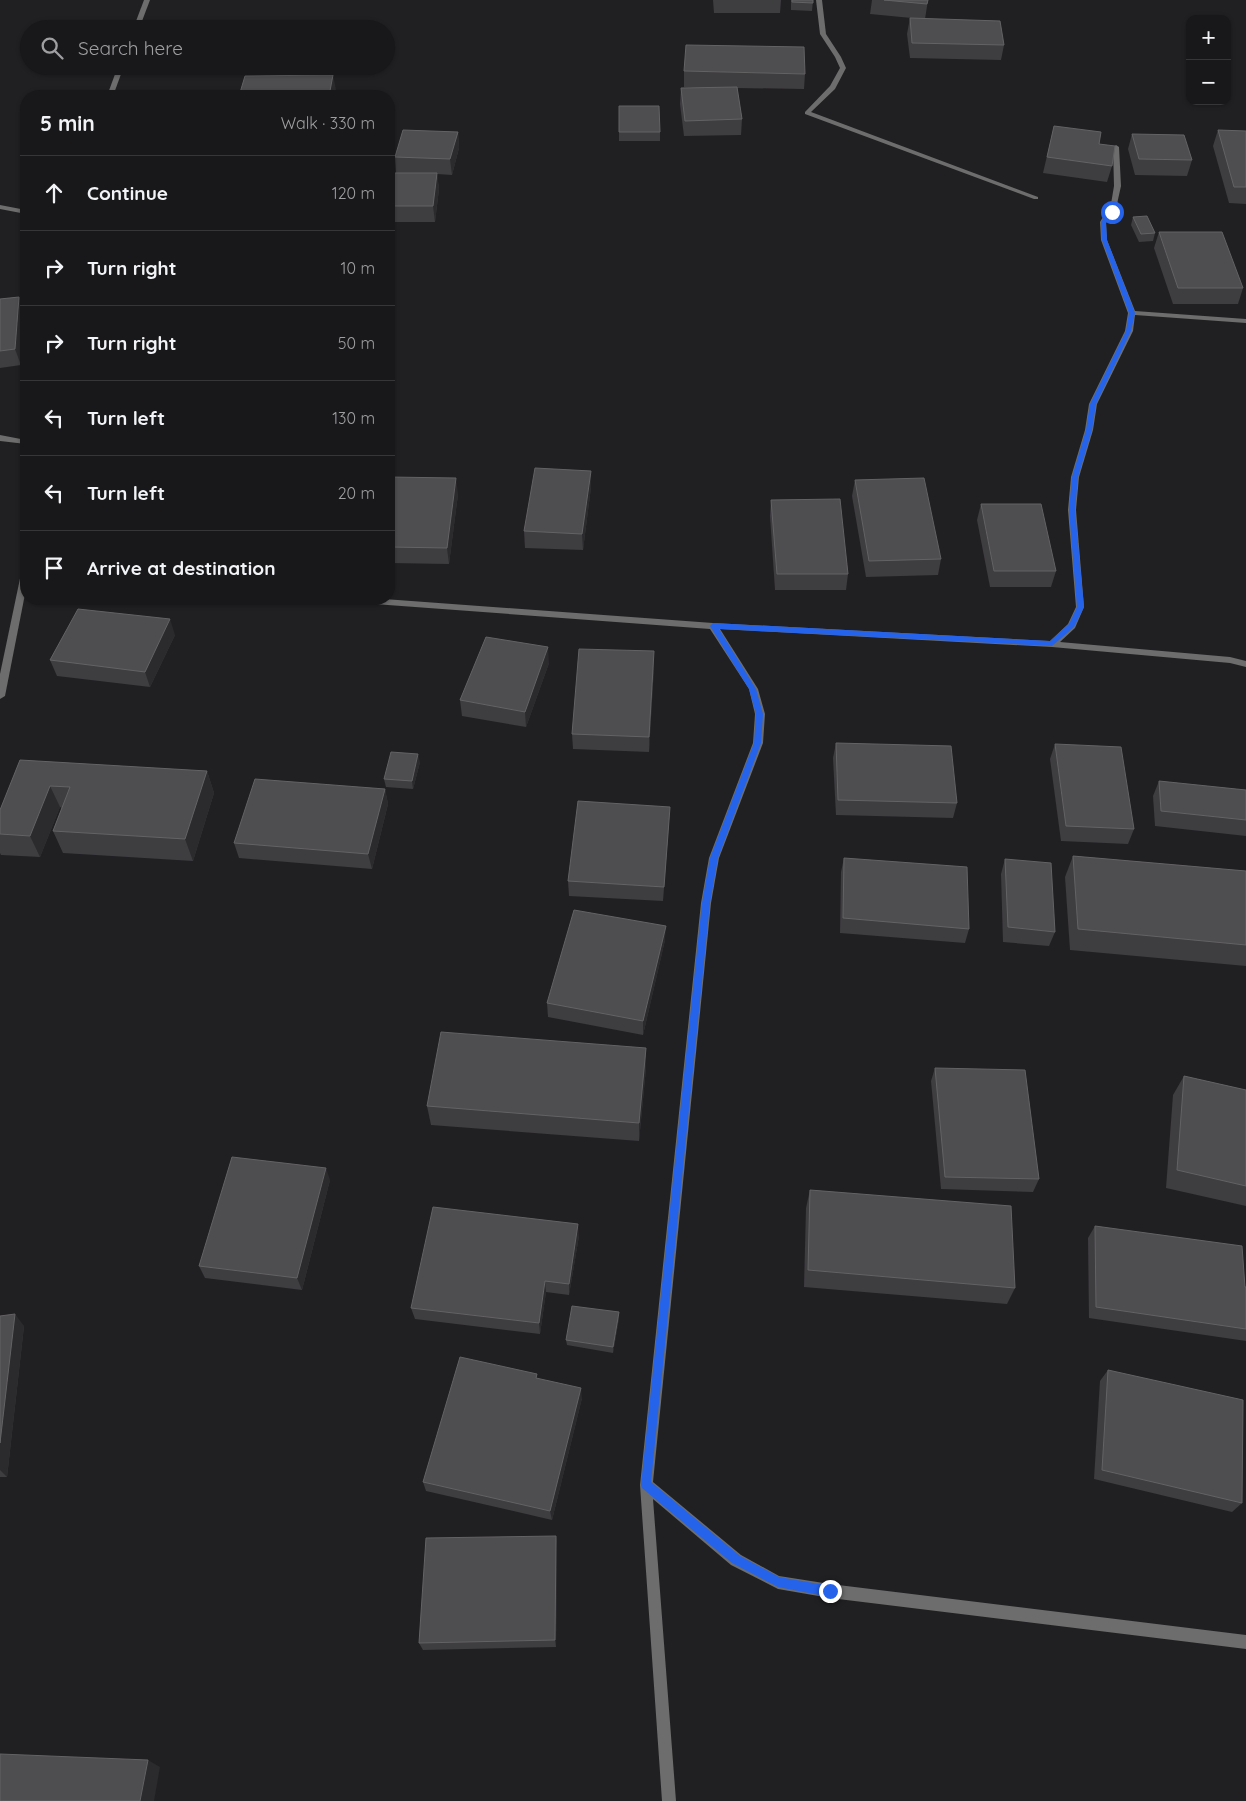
<!DOCTYPE html>
<html lang="en">
<head>
<meta charset="utf-8">
<style>
  body { margin:0; font-family:Quicksand,sans-serif; background:#212023; color:#f1f3f6 }
  .controls { position:absolute; right:15px; top:15px; display:grid; overflow:hidden; border-radius:10px; box-shadow:0 1px 4px #0004 }
  .controls button { width:45px; height:45px; display:grid; place-items:center; padding:0; border:0; border-bottom:1px solid #363639; background:#18171a; color:#f1f3f6; font:25px sans-serif }
  .stop { position:absolute; width:15px; height:15px; margin:-11px; border:4px solid #2563eb; border-radius:50%; background:#fff }
  .stop.end { background:#2563eb; border-color:#fff; box-shadow:0 1px 5px #0008 }
  .list { margin:0; padding:0; list-style:none }
  h2 { display:flex; justify-content:space-between; align-items:center; height:65px; margin:0; padding:0 20px; font-size:21px }
  h2 small { font-size:16px; font-weight:400; color:#9f9fa2 }
  .list li { display:grid; grid-template-columns:32px 1fr auto; gap:15px; align-items:center; box-sizing:border-box; height:75px; padding:0 20px; border-top:1px solid #363639 }
  .list b { display:block; font-size:19px; white-space:nowrap }
  .list em { font-size:16px; font-style:normal; color:#9f9fa2 }
  .icon { flex:none; width:28px; height:28px; fill:none; stroke:currentColor; stroke-width:2; stroke-linecap:round; stroke-linejoin:round }
  .map { position:relative; flex:none; width:1246px; height:1801px; overflow:hidden }
  .search { position:absolute; background:#18171a; box-shadow:0 1px 4px #0004; left:20px; top:20px; width:375px; height:55px; display:flex; align-items:center; gap:12px; box-sizing:border-box; padding:0 18px; border-radius:28px; color:#9f9fa2; font-size:19px }
  .panel { position:absolute; background:#18171a; box-shadow:0 1px 4px #0004; left:20px; top:90px; width:375px; height:515px; border-radius:20px }
  .map>svg:first-child { display:block }
  .lines { fill:none; stroke-linecap:round; stroke-linejoin:round }
  .minor { fill:#6c6d6c; fill-rule:evenodd }
  .wall { fill:#3e3d40 }
  .shaded-wall { fill:#2b2a2d }
  .building { fill:#4e4d50; stroke:#636264 }
  .route { fill:#2563eb }
</style>
</head>
<body>
<div class="map">
<svg width="1246" height="1801" viewBox="0 0 1246 1801">
  <rect width="100%" height="100%" fill="#201f22"/>
  <g class="lines">
    <g class="minor">
      <polygon points="144,0 150,0 139,29 133,29"/>
      <polygon points="816,0 822,0 826,34 841,57 846,68 835,89 811,112 1038,197 1038,199 1034,199 805,114 805,112 830,86 840,68 835,57 820,34"/>
      <polygon points="118,66 124,66 113,96 107,96"/>
      <polygon points="1116,145 1119,147 1121,186 1117,204 1106,222 1107,240 1135,311 1246,319 1246,323 1135,315 1133,331 1097,404 1093,430 1079,477 1076,510 1084,607 1075,628 1060,642 1230,657 1246,661 1246,667 1230,663 1052,647 720,629 758,689 765,714 763,743 719,858 711,903 653,1482 741,1555 779,1576 830,1584 1246,1635 1246,1649 830,1598 778,1589 731,1565 653,1499 676,1801 662,1801 640,1485 701,903 709,858 753,743 755,714 749,689 710,629 347,602 343,599 384,599 713,623 1050,641 1068,624 1076,607 1068,510 1071,477 1085,430 1089,404 1125,331 1128,313 1101,240 1100,222 1111,204 1114,186 1113,147"/>
      <polygon points="0,205 26,210 26,214 0,209"/>
      <polygon points="0,435 26,440 26,444 0,441"/>
      <polygon points="26,566 26,589 5,696 0,699 0,674 22,569"/>
    </g>
  </g>
  <g class="wall">
    <polygon points="713,0 781,0 780,13 714,13"/>
    <polygon points="791,0 813,0 812,11 791,10"/>
    <polygon points="872,0 928,0 925,19 1004,45 1001,60 910,58 907,34 910,18 922,19 870,14"/>
    <polygon points="684,71 805,74 804,89 737,88 742,119 741,135 684,136 680,104 681,88 717,87 684,87"/>
    <polygon points="619,106 660,132 660,141 619,141"/>
    <polygon points="1054,126 1099,144 1112,166 1107,182 1043,173"/>
    <polygon points="1218,130 1246,131 1246,204 1229,203 1213,146"/>
    <polygon points="458,132 459,148 452,175 437,174 439,189 435,222 389,222 389,173 396,173 395,157"/>
    <polygon points="1132,134 1192,160 1187,176 1135,175 1128,149"/>
    <polygon points="1133,217 1155,233 1153,241 1139,242 1131,225"/>
    <polygon points="1159,232 1243,288 1238,304 1173,304 1154,248"/>
    <polygon points="19,297 24,313 21,365 0,368 0,299"/>
    <polygon points="591,471 591,487 583,550 525,548 524,531"/>
    <polygon points="389,477 458,494 449,564 389,563"/>
    <polygon points="855,480 941,559 938,575 866,577 852,496"/>
    <polygon points="771,500 848,574 846,590 775,590 770,516"/>
    <polygon points="981,504 1056,571 1051,587 990,587 977,520"/>
    <polygon points="175,635 150,687 57,676 50,660"/>
    <polygon points="549,663 526,727 462,716 460,700"/>
    <polygon points="654,667 649,752 573,749 572,734"/>
    <polygon points="836,743 957,803 953,818 836,815 833,758"/>
    <polygon points="1055,744 1134,829 1128,844 1061,841 1050,759"/>
    <polygon points="20,760 207,771 214,793 193,861 63,853 53,831 62,808 60,807 40,857 1,855 0,853 0,810"/>
    <polygon points="420,762 413,789 386,787 384,779"/>
    <polygon points="1159,781 1246,790 1246,836 1155,826 1153,796"/>
    <polygon points="385,789 388,804 372,869 239,858 234,843"/>
    <polygon points="669,822 663,901 569,896 568,881"/>
    <polygon points="1073,856 1246,871 1246,966 1070,950 1065,877"/>
    <polygon points="844,858 969,929 965,943 840,933 841,872"/>
    <polygon points="1005,859 1055,932 1049,946 1003,942 1001,874"/>
    <polygon points="665,940 643,1035 548,1017 547,1003"/>
    <polygon points="646,1048 646,1068 639,1141 431,1125 427,1106"/>
    <polygon points="935,1068 1039,1179 1033,1192 941,1189 931,1081"/>
    <polygon points="1184,1076 1246,1090 1246,1206 1166,1188 1173,1095"/>
    <polygon points="330,1180 302,1290 205,1278 199,1266"/>
    <polygon points="810,1190 1015,1288 1007,1304 804,1287 806,1208"/>
    <polygon points="1095,1226 1246,1287 1246,1341 1089,1318 1088,1238"/>
    <polygon points="579,1236 569,1295 546,1292 540,1334 415,1319 411,1308"/>
    <polygon points="0,1316 24,1326 7,1477 0,1477"/>
    <polygon points="619,1318 613,1353 567,1345 566,1340"/>
    <polygon points="1108,1370 1242,1503 1232,1512 1094,1479 1100,1381"/>
    <polygon points="582,1398 552,1520 426,1491 423,1482"/>
    <polygon points="556,1536 557,1545 556,1647 423,1650 419,1643"/>
  </g>
  <g class="shaded-wall">
    <polygon points="333,75 336,90 335,96 329,96"/>
    <polygon points="458,132 459,148 452,175 450,159"/>
    <polygon points="437,173 439,189 435,222 433,206"/>
    <polygon points="19,297 24,313 21,365 15,349"/>
    <polygon points="591,471 591,487 583,550 582,534"/>
    <polygon points="456,478 458,494 449,564 447,548"/>
    <polygon points="170,619 175,635 150,687 145,672"/>
    <polygon points="548,647 549,663 526,727 525,712"/>
    <polygon points="654,651 654,667 649,752 649,737"/>
    <polygon points="418,754 420,762 413,789 412,781"/>
    <polygon points="207,771 214,793 193,861 185,839"/>
    <polygon points="50,786 60,807 40,857 30,836"/>
    <polygon points="385,789 388,804 372,869 368,854"/>
    <polygon points="666,926 665,940 643,1035 643,1021"/>
    <polygon points="646,1048 646,1068 639,1141 639,1123"/>
    <polygon points="326,1168 330,1180 302,1290 297,1278"/>
    <polygon points="578,1224 579,1236 569,1295 569,1284"/>
    <polygon points="545,1281 546,1292 540,1334 539,1323"/>
    <polygon points="619,1312 619,1318 613,1353 613,1347"/>
    <polygon points="15,1314 24,1326 7,1477 0,1470 0,1443"/>
    <polygon points="581,1388 582,1398 552,1520 550,1511"/>
    <polygon points="556,1536 557,1545 556,1647 555,1640"/>
    <polygon points="148,1760 160,1767 154,1801 140,1801"/>
  </g>
  <g class="building">
    <polygon points="792,0 813,0 813,3 792,2"/>
    <polygon points="884,0 928,0 927,4"/>
    <polygon points="910,18 1000,21 1004,45 912,43"/>
    <polygon points="686,45 804,47 805,74 684,71"/>
    <polygon points="333,75 329,96 239,96 245,76"/>
    <polygon points="737,87 742,119 685,121 681,88"/>
    <polygon points="619,106 659,106 660,132 619,132"/>
    <polygon points="1054,126 1101,132 1099,144 1115,146 1112,166 1047,157"/>
    <polygon points="403,130 458,132 450,159 395,157"/>
    <polygon points="1218,130 1246,131 1246,187 1234,187"/>
    <polygon points="1132,134 1184,135 1192,160 1139,159"/>
    <polygon points="389,173 437,173 433,206 389,206"/>
    <polygon points="1147,216 1155,233 1141,234 1133,217"/>
    <polygon points="1159,232 1222,232 1243,288 1178,288"/>
    <polygon points="19,297 15,349 0,351 0,299"/>
    <polygon points="535,468 591,471 582,534 524,531"/>
    <polygon points="389,477 456,478 447,548 389,547"/>
    <polygon points="924,478 941,559 869,561 855,480"/>
    <polygon points="840,499 848,574 777,574 771,500"/>
    <polygon points="981,504 1041,504 1056,571 994,571"/>
    <polygon points="78,609 170,619 145,672 50,660"/>
    <polygon points="486,637 548,647 525,712 460,700"/>
    <polygon points="579,649 654,651 649,737 572,734"/>
    <polygon points="836,743 951,746 957,803 838,800"/>
    <polygon points="1055,744 1121,747 1134,829 1066,826"/>
    <polygon points="391,752 418,754 412,781 384,779"/>
    <polygon points="20,760 207,771 185,839 53,831 70,787 50,786 30,836 0,834 0,810"/>
    <polygon points="255,779 385,789 368,854 234,843"/>
    <polygon points="1159,781 1246,790 1246,820 1161,811"/>
    <polygon points="578,801 670,807 664,887 568,881"/>
    <polygon points="1073,856 1246,871 1246,945 1078,929"/>
    <polygon points="844,858 967,867 969,929 843,918"/>
    <polygon points="1005,859 1051,863 1055,932 1008,927"/>
    <polygon points="574,910 666,926 643,1021 547,1003"/>
    <polygon points="441,1032 646,1048 639,1123 427,1106"/>
    <polygon points="935,1068 1025,1070 1039,1179 945,1177"/>
    <polygon points="1184,1076 1246,1090 1246,1186 1177,1170"/>
    <polygon points="232,1157 326,1168 297,1278 199,1266"/>
    <polygon points="810,1190 1011,1206 1015,1288 808,1270"/>
    <polygon points="433,1207 578,1224 569,1284 545,1281 539,1323 411,1308"/>
    <polygon points="1095,1226 1242,1246 1245,1287 1246,1287 1246,1329 1096,1307"/>
    <polygon points="572,1306 619,1312 613,1347 566,1340"/>
    <polygon points="15,1314 0,1443 0,1316"/>
    <polygon points="460,1357 537,1374 536,1378 581,1388 550,1511 423,1482"/>
    <polygon points="1108,1370 1243,1400 1242,1503 1102,1470"/>
    <polygon points="556,1536 555,1640 419,1643 426,1538"/>
    <polygon points="0,1754 148,1760 140,1801 0,1801"/>
  </g>
  <polygon class="route" points="1110,210 1115,212 1106,223 1107,240 1135,313 1131,331 1096,404 1092,430 1078,477 1075,510 1084,607 1074,627 1052,646 719,629 756,689 763,714 761,743 718,858 710,903 651,1482 740,1556 779,1577 830,1586 833,1587 835,1591 833,1595 830,1597 778,1587 732,1563 642,1488 641,1485 702,903 710,858 754,743 756,714 749,689 710,626 713,623 1050,641 1069,624 1077,607 1069,510 1072,477 1086,430 1090,404 1126,331 1129,313 1102,240 1101,222"/>
</svg>
<div class="controls">
<button>+</button>
<button>−</button>
</div>
<div class="stop" style="left:1112px;top:212px"></div>
<div class="stop end" style="left:830px;top:1591px"></div>
<div class="search"><svg class="icon" aria-label="search" viewBox="0 0 24 24"><circle cx="10" cy="10" r="6"/><path d="M15 15l6 6"/></svg>Search here</div>
<section class="panel">
<h2>5 min<small>Walk · 330 m</small></h2>
<ul class="list">
<li><svg class="icon" aria-label="ahead" viewBox="0 0 24 24"><path d="M12 20V5M6 11l6-6 6 6"/></svg><div><b>Continue</b></div><em>120 m</em></li>
<li><svg class="icon" aria-label="right" viewBox="0 0 24 24"><path d="M7 20v-9h11M14 6l5 5-5 5"/></svg><div><b>Turn right</b></div><em>10 m</em></li>
<li><svg class="icon" aria-label="right" viewBox="0 0 24 24"><path d="M7 20v-9h11M14 6l5 5-5 5"/></svg><div><b>Turn right</b></div><em>50 m</em></li>
<li><svg class="icon" aria-label="left" viewBox="0 0 24 24"><path d="M17 20v-9H6M10 6l-5 5 5 5"/></svg><div><b>Turn left</b></div><em>130 m</em></li>
<li><svg class="icon" aria-label="left" viewBox="0 0 24 24"><path d="M17 20v-9H6M10 6l-5 5 5 5"/></svg><div><b>Turn left</b></div><em>20 m</em></li>
<li><svg class="icon" aria-label="arrive" viewBox="0 0 24 24"><path d="M6 21V4h12l-3 4 3 4H6"/></svg><div><b>Arrive at destination</b></div></li>
</ul>
</section>
</div>
</body>
</html>
